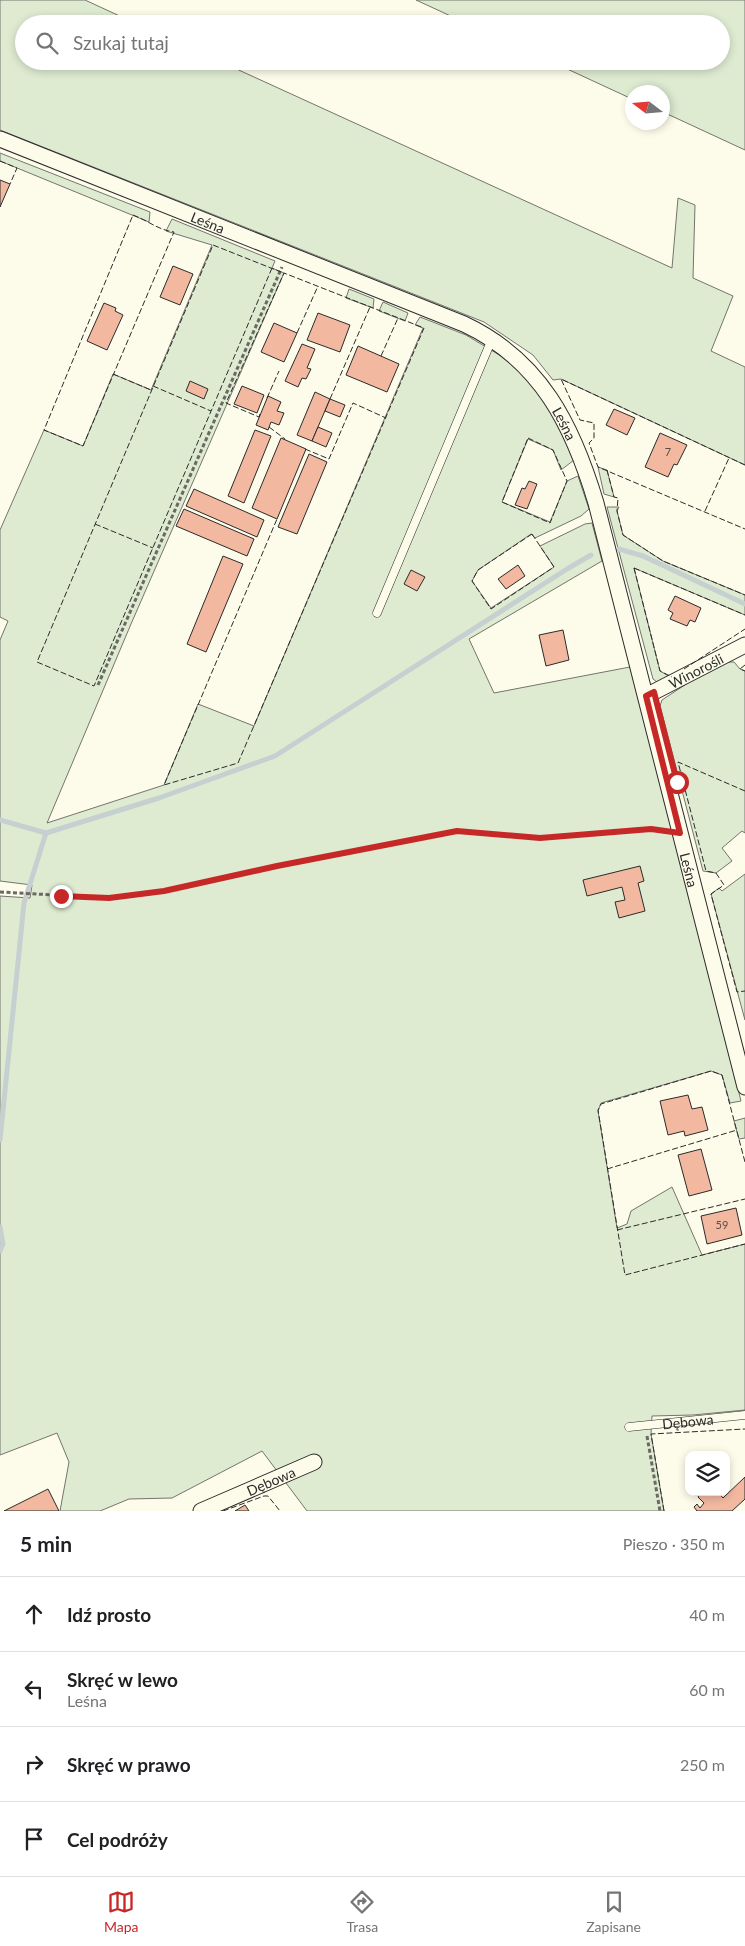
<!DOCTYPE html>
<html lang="pl">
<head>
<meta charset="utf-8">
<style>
  body { margin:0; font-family:Lato,sans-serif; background:#f2f2f2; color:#202124 }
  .controls { position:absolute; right:15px; bottom:15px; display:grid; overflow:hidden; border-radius:10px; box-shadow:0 2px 8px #0003 }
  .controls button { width:45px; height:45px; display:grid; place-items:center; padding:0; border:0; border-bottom:1px solid #e0e0e0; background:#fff; color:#202124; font:25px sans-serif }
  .compass { position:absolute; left:625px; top:85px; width:45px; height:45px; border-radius:50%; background:#fff; box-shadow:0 2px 8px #0003; rotate:286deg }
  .stop { position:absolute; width:15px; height:15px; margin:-11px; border:4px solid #c62828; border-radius:50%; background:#fff }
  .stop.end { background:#c62828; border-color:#fff; box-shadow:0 1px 5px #0008 }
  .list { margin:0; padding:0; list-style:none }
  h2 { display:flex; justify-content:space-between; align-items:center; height:65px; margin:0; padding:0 20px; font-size:21px }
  h2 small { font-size:16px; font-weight:400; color:#757577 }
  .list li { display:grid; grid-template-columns:32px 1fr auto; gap:15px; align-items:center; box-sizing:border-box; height:75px; padding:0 20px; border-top:1px solid #e0e0e0 }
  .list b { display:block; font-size:19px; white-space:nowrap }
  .list p { margin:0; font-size:16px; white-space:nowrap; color:#757577 }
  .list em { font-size:16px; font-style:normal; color:#757577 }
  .icon { flex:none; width:28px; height:28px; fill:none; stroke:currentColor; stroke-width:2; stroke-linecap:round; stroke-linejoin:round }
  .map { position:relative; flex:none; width:745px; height:1511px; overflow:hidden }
  .search { position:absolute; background:#fff; box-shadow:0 2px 8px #0003; left:15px; right:15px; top:15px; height:55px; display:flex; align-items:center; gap:12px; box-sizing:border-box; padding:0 18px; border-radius:28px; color:#757577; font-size:19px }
  .sheet { height:365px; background:#fff }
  nav { display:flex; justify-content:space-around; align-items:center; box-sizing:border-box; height:70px; border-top:1px solid #e0e0e0; background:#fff; font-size:14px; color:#757577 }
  nav a { display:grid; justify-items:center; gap:2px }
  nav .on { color:#c62828 }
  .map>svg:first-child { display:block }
  .green { fill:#deebd1; stroke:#74746e }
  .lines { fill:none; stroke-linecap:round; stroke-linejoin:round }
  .stream { stroke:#c7d0d0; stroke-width:5 }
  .building { fill:#f2b8a0; stroke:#2b2b2b }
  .service-casing { stroke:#2b2b2b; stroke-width:9 }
  .minor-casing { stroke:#2b2b2b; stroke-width:17 }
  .path { stroke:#6a6964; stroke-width:3; stroke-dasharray:4 2.5; stroke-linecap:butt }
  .service { stroke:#fdfbea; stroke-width:8 }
  .minor { stroke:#fdfbea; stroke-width:15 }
  .fence { stroke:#2b2b2b; stroke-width:1; stroke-dasharray:6 2.5; stroke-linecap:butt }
  .route { stroke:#c62828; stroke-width:6 }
  .labels { text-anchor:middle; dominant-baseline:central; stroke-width:4; stroke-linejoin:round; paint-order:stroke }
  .number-label { font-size:11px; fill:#5d4e48 }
  .street-label { font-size:14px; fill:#2b2b2b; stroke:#fdfbea }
</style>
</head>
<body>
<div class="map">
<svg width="745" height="1511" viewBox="0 0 745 1511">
  <rect width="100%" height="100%" fill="#fdfbea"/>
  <g class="green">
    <polygon points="0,0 85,0 137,24 24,24 24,61 219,61 672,268 678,198 695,205 693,278 733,296 711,351 745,367 745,465 561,379 553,380 533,355 484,322 0,130"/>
    <polygon points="416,0 745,0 745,150 663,112 662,92 632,92 632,99 550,61 721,61 721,24 468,24"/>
    <polygon points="0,153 150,212 149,222 0,161"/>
    <polygon points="172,219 275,261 272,268 284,273 131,624 47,823 164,785 198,704 254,726 423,328 415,325 420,317 466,335 511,362 529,381 557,420 574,460 561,470 553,450 528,439 502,502 550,522 567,481 578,476 589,509 581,516 535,538 531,534 478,570 472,581 491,608 554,567 540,546 585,524 592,523 602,561 469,639 494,693 630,667 659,775 741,1101 730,1103 722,1075 711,1071 601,1103 598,1111 617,1228 627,1224 631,1211 672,1187 702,1255 745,1244 745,1410 693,1415 652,1416 651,1434 664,1511 307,1511 262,1451 172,1498 129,1499 100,1511 60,1511 69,1462 57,1433 0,1455 0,896 30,898 32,885 0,881 0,640 8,621 0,617 0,530 44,430 83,446 113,374 151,390 212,245 166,231"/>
    <polygon points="349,289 374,299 373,308 346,298"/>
    <polygon points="383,302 408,313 405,321 379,311"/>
    <polygon points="598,467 607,470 614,497 604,494"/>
    <polygon points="607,507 619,507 617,511 623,535 663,561 745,595 745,615 634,568 660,671 672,678 657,682 653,679"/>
    <polygon points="729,662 734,662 740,669 745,671 745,833 742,831 722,848 732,861 716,873 703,871 660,706 662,700 712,667"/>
    <polygon points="745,874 745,1020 711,894 719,888 722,891"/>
    <polygon points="745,1118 745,1138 739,1139 734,1121"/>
  </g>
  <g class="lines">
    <g class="stream">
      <polyline points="619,549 643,556 745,604"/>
      <polyline points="0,820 46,833"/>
      <polyline points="0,1140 24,903 46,833 159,798 275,756 567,569 591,555"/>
      <polyline points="0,1227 3,1244 0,1251"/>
    </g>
  </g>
  <g class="building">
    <polygon points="0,180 10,184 0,207"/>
    <polygon points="173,266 193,274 180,305 160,297"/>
    <polygon points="104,303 116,308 115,311 123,315 107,350 87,341"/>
    <polygon points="318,313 350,325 340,352 307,340"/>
    <polygon points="274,323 297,333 284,362 261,352"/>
    <polygon points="302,344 315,349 307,368 311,369 306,379 302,378 298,387 285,381"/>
    <polygon points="358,346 399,364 387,392 346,375"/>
    <polygon points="190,381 208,389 204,399 186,391"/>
    <polygon points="242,386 264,395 257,413 234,404"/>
    <polygon points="315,392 330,399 312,441 297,435"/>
    <polygon points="268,396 281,402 277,411 284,413 279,425 271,422 268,430 256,425"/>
    <polygon points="330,399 345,405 340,417 325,411"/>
    <polygon points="614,409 635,418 627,435 606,425"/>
    <polygon points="318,427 332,433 326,447 312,441"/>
    <polygon points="255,430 271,436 244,503 228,496"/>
    <polygon points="660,433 687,445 677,465 674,464 668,477 645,467"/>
    <polygon points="281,438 306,449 277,519 252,508"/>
    <polygon points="309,454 327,462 297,534 278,527"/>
    <polygon points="529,481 537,484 527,509 515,505 522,488 525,489"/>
    <polygon points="194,489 264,520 257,537 186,506"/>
    <polygon points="184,509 254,539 247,556 176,526"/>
    <polygon points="223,556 243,564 206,652 187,644"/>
    <polygon points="518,565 525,576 506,589 498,579"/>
    <polygon points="411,570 425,577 417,591 404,584"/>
    <polygon points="675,596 701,608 695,622 690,620 687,626 670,619 673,613 668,610"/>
    <polygon points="563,630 569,660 546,666 539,635"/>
    <polygon points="640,866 644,881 638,883 645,911 619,918 615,902 625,900 622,887 587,896 583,880"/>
    <polygon points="688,1095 692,1109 702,1107 708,1130 685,1136 684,1131 668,1135 660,1101"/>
    <polygon points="701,1149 712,1190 689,1196 678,1155"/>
    <polygon points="736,1208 742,1235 707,1244 701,1216"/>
    <polygon points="745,1477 745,1499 732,1511 697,1511 694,1507 697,1504 700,1508 704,1503 698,1497 702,1492 718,1492 723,1498"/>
    <polygon points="48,1489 59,1511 4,1511"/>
    <polygon points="245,1505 249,1511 235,1511"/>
  </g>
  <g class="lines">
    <defs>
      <g id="service">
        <polyline points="377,613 492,339"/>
        <path id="s1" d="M629,1427L745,1415"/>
      </g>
      <g id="minor">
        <path id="s2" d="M0,139L464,324C541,360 573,426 596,503L745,1087"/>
        <path id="s3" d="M646,696L745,645"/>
        <path id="s4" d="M201,1511L314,1462"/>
      </g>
    </defs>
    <use href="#service" class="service-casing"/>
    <use href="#minor" class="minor-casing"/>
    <g class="path">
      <polyline points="98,685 282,267"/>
      <polyline points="0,892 109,898 164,891 277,866 457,831 540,838 651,829 664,831"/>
      <polyline points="647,1436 660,1511"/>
    </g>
    <use href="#service" class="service"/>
    <use href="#minor" class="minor"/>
    <g class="fence">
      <polyline points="0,161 17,168 10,184"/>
      <path d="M133,215C147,220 158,230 174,232L83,446L44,430Z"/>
      <polyline points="272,268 94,686 37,662 213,245 281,272"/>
      <polyline points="297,333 318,286"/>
      <polyline points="381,356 398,318"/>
      <polyline points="113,374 151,390"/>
      <polyline points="153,386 211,411"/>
      <polyline points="267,398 279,371"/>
      <polyline points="330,399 370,307"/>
      <polyline points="260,414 259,417 226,403 284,273 424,328 238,763 164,785 277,519"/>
      <polyline points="269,427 285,439"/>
      <polygon points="528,438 553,450 567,481 550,523 502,502"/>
      <polyline points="305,449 329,459 353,403 386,418"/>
      <polyline points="745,465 561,379 580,420 594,423 594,438 589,443 598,467 745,529"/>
      <polyline points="607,470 614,497 618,498 617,511 623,535 663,561 745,595"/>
      <polyline points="705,511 729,458"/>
      <polyline points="95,524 153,548"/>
      <polygon points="532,534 554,567 491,609 472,581 478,570"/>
      <polyline points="634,568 660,671 672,677"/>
      <polyline points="634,568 745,615"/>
      <polyline points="745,665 740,669 745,671"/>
      <polyline points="684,669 745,629"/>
      <polyline points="745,791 678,762 706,871 716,873 724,885 711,894 737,992 745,991"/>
      <polyline points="745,1162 722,1075 711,1071 601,1104 598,1110 625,1275 745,1244"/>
      <polyline points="607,1169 737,1130"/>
      <polyline points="617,1230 745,1199"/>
      <polyline points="223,1511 264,1496 268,1496 280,1511"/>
      <polyline points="664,1511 651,1434 745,1429"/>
    </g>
  </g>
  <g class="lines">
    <polyline class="route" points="61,896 109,898 164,891 277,866 457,831 540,838 651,829 680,833 646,696 654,692 677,782"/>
  </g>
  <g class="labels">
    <g class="number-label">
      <text x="668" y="451">7</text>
      <text x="722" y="1224">59</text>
    </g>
    <g class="street-label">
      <text stroke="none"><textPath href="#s2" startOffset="224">Leśna</textPath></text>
      <text stroke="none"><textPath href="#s2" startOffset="644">Leśna</textPath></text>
      <text stroke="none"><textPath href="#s3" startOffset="56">Winorośli</textPath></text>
      <text stroke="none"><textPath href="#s2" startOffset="1108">Leśna</textPath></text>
      <text stroke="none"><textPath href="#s1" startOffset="59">Dębowa</textPath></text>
      <text stroke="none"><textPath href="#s4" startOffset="76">Dębowa</textPath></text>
    </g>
  </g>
</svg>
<div class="controls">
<button><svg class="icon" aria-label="layers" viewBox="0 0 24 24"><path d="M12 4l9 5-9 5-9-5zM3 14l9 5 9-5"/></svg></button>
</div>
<svg class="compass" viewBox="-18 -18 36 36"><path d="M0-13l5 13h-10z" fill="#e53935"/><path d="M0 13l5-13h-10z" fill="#757577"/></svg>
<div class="stop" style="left:677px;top:782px"></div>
<div class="stop end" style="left:61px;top:896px"></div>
<div class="search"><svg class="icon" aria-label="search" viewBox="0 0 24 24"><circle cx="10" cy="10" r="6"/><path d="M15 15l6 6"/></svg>Szukaj tutaj</div>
</div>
<section class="sheet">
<h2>5 min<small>Pieszo · 350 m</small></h2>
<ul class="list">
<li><svg class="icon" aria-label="ahead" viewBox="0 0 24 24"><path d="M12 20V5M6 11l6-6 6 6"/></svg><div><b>Idź prosto</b></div><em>40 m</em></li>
<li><svg class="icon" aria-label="left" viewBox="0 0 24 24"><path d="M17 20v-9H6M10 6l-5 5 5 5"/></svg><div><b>Skręć w lewo</b><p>Leśna</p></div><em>60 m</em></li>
<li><svg class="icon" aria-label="right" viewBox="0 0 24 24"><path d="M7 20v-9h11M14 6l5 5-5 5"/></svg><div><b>Skręć w prawo</b></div><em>250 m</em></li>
<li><svg class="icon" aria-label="arrive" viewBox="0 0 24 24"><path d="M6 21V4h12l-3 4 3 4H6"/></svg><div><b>Cel podróży</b></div></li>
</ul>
</section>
<nav>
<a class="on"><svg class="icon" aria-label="map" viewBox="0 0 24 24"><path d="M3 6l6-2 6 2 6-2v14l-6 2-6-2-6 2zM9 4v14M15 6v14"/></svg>Mapa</a>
<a><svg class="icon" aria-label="directions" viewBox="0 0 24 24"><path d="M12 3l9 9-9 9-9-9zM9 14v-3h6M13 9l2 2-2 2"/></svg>Trasa</a>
<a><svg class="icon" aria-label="saved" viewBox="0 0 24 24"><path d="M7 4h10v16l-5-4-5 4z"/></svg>Zapisane</a>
</nav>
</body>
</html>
